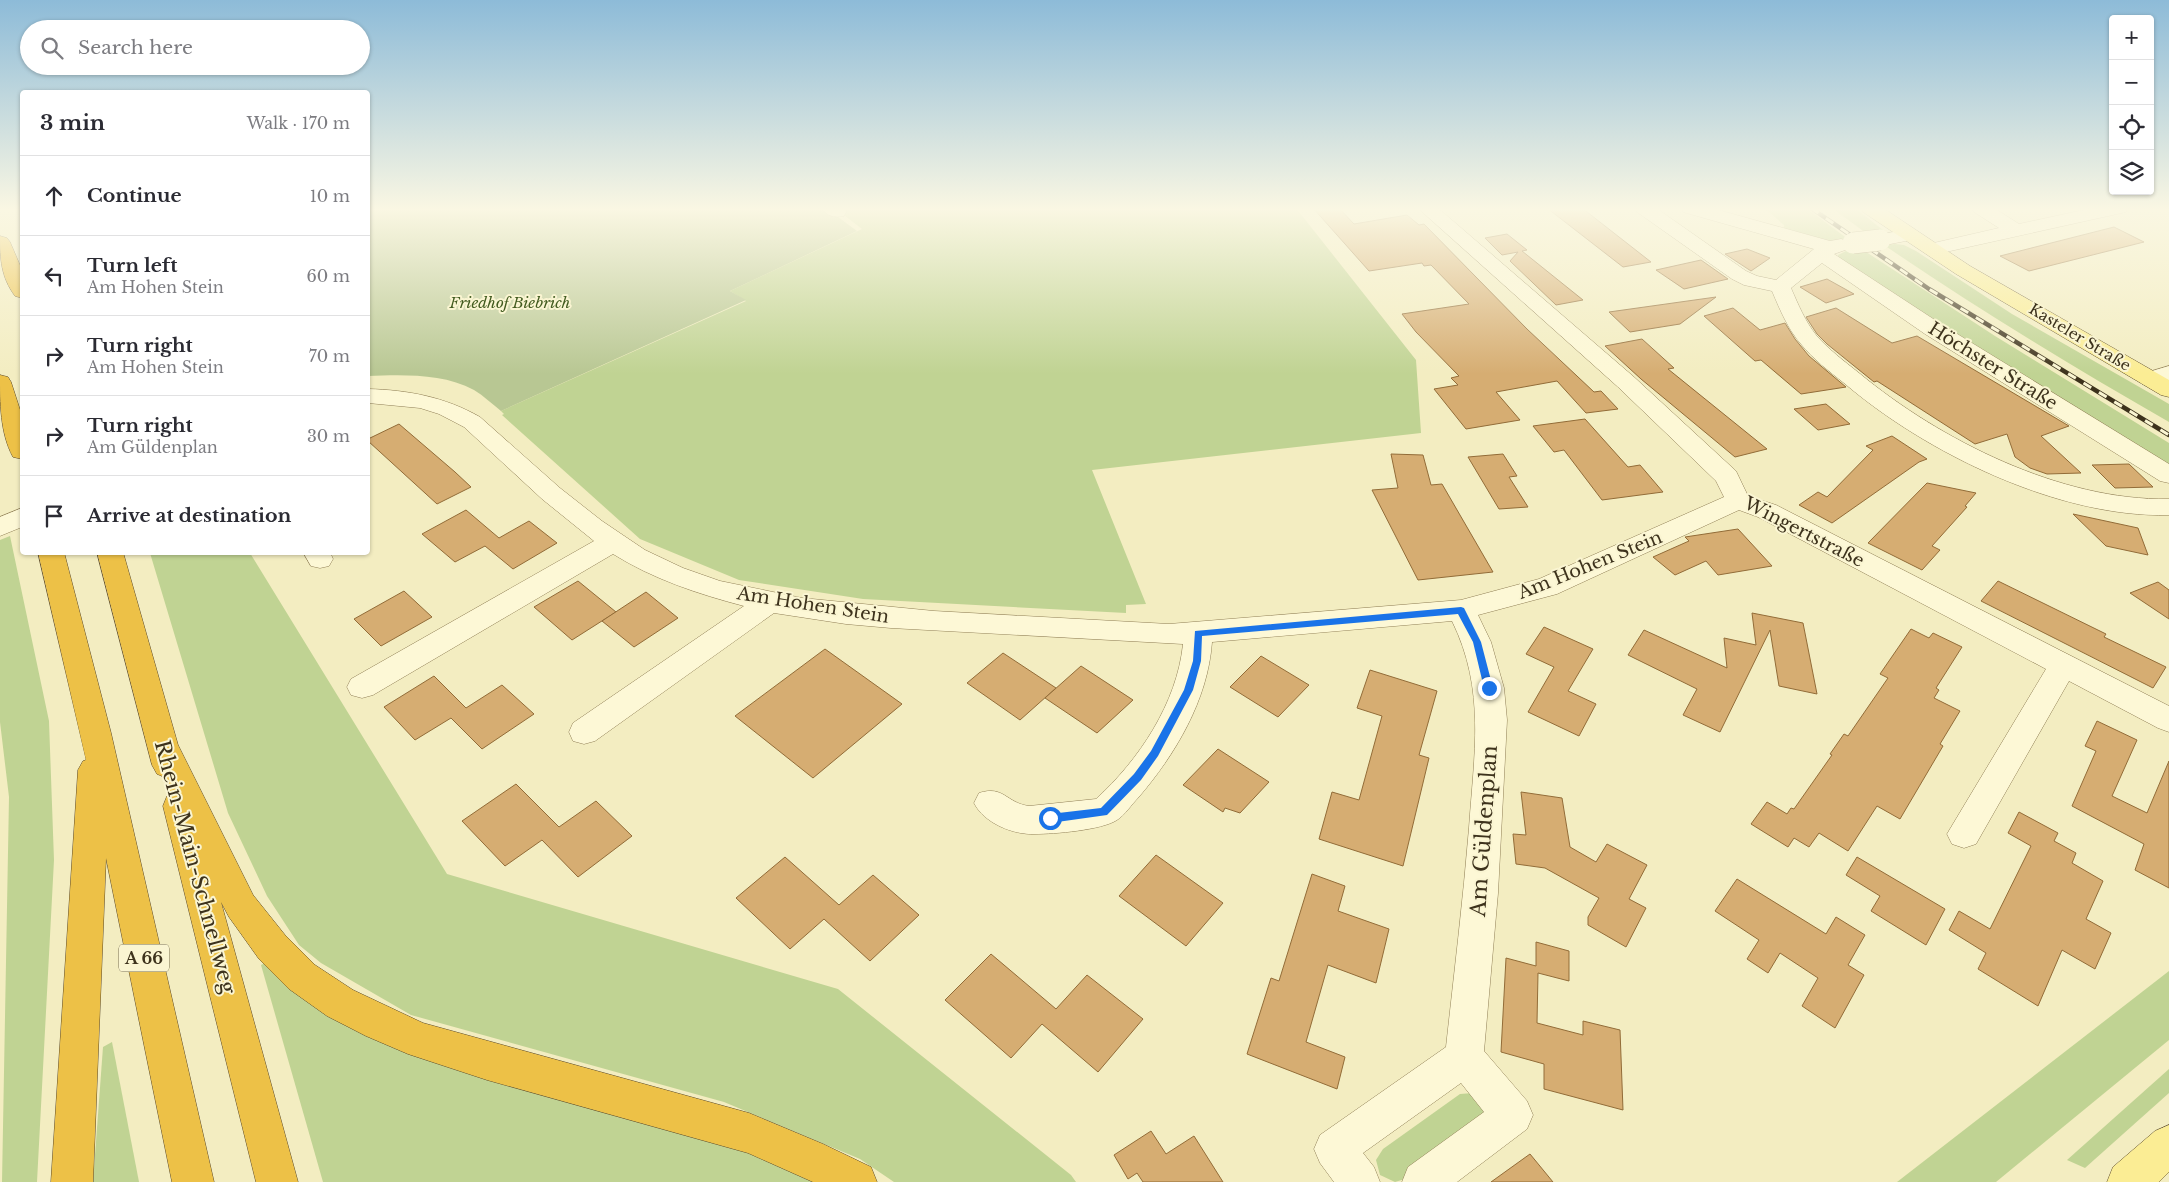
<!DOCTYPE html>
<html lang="en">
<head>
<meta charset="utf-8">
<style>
  body { margin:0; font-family:"Libre Baskerville",serif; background:#f7f7f7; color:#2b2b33 }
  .controls { position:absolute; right:15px; top:15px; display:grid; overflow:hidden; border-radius:5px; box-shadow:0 1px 4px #0004 }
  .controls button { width:45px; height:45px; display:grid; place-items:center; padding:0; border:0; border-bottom:1px solid #e1e1e2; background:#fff; color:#2b2b33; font:25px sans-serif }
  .stop { position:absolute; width:15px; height:15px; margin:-11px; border:4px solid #1a73e8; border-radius:50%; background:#fff }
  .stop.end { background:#1a73e8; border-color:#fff; box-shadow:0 1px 5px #0008 }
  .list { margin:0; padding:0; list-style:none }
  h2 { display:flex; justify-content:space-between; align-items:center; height:65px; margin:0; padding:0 20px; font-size:21px }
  h2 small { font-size:16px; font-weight:400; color:#7c7c81 }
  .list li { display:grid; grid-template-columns:32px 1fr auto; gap:15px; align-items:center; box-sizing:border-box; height:80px; padding:0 20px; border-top:1px solid #e1e1e2 }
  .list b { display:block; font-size:19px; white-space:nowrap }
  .list p { margin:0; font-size:16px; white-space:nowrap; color:#7c7c81 }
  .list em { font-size:16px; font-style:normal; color:#7c7c81 }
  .icon { flex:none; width:28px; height:28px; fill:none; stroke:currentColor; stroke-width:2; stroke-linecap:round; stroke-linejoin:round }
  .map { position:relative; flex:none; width:2169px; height:1182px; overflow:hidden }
  .search { position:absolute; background:#fff; box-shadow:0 1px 4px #0004; left:20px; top:20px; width:350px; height:55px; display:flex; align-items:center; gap:12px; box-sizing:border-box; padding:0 18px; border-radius:28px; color:#7c7c81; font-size:19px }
  .panel { position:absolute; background:#fff; box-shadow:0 1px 4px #0004; left:20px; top:90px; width:350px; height:465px; border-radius:5px }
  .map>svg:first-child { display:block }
  .green { fill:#c0d393 }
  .cemetery { fill:#b8c793 }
  .building { fill:#d6ad72; stroke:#926c38 }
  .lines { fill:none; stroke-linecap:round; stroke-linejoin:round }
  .minor-casing { stroke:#907f56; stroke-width:1 }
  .major-casing { stroke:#5d4b2b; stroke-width:1 }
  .highway-casing { stroke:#5d4b2b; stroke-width:1 }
  .minor { fill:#fdf8d6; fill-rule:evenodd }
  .major { fill:#fbed94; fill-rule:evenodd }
  .highway { fill:#edc147; fill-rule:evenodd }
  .rail-casing { stroke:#3d321c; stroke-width:4.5 }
  .rail { stroke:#faf5d2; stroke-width:3; stroke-dasharray:9; stroke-linecap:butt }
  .minor-bridge-casing { stroke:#907f56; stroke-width:22; stroke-linecap:butt }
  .minor-bridge { stroke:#fdf8d6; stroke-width:21 }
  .route { fill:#1a73e8 }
  .labels { text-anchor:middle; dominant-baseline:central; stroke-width:4; stroke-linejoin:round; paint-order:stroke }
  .far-park-label { font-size:15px; font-style:italic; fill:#435c20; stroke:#faf5d2 }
  .far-street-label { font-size:15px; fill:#3d321c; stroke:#faf5d2 }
  .shield { fill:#faf5d2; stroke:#766c53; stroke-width:1 }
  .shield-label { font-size:16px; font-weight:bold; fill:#3d321c }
  .street-label { font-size:18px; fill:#3d321c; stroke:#faf5d2 }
  .near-street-label { font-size:21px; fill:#3d321c; stroke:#faf5d2 }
</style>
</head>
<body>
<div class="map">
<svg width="2169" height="1182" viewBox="0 0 2169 1182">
  <rect width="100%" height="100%" fill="#f3edc1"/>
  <g class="green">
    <polygon points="835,208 1296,208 1416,360 1421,433 1092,470 1146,604 1126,605 1126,613 863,599 739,580 640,539 502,415 504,414 501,411 746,301 730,291 862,229"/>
    <polygon points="1764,208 1806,208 1848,239 1830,247 1783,234 1784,225"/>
    <polygon points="1832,208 1855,208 1883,230 1883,233 1870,236"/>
    <path d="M1895,244L1904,245L1916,251L2012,314L2169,404V422C2072,366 1976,308 1884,245Z"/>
    <polygon points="1860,248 1995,336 2169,443 2169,465 1984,353 1839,259 1838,255 1850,249"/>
    <polygon points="10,536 49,721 54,860 37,1182 2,1182 9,797 0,722 0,540"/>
    <polygon points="150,553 250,553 447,874 838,989 1071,1175 1076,1182 894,1182 860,1159 724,1102 411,1015 321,963 299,945 267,896 228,813"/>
    <polygon points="267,962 305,994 730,1139 831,1182 323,1182 261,965"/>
    <polygon points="2169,971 2169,1040 1996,1182 1897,1182"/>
    <polygon points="112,1042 139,1182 93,1182 103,1047"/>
    <polygon points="2169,1069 2169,1093 2085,1168 2067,1160"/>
    <polygon points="1473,1093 1482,1099 1485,1115 1408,1178 1395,1182 1380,1175 1376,1160 1383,1149 1460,1094"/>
  </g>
  <path class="cemetery" d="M368,208H826L857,231L730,291L746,300L501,411C492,404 484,396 474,390C442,373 402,375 368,376Z"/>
  <g class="building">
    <polygon points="1313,208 1339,208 1354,224 1407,215 1419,225 1424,224 1527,329 1594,392 1601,391 1618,409 1586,413 1557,381 1496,392 1520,420 1466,429 1434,389 1458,385 1451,378 1459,376 1416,332 1402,314 1469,304 1431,265 1424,266 1422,263 1369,271"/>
    <polygon points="1547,208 1582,208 1651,262 1623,267"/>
    <polygon points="2114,227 2144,242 2029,271 2000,256"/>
    <polygon points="1507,234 1527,250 1522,251 1583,300 1556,305 1510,261 1518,252 1502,255 1485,238"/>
    <polygon points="1747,249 1770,258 1751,271 1725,254"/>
    <polygon points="1701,260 1728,279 1684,289 1656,270"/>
    <polygon points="1827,279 1854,294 1826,303 1800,287"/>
    <polygon points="1716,297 1680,324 1630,332 1609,312"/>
    <polygon points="1733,308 1760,330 1785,323 1795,339 1809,356 1846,387 1801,394 1761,360 1755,361 1704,316"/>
    <polygon points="1836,308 1892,343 1917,336 2069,426 2041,436 2081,473 2047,474 2030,468 2015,457 2007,434 1975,444 1877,381 1874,382 1827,344 1817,334 1806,317"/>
    <polygon points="1642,339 1674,368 1668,369 1767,449 1735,457 1641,379 1605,346"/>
    <polygon points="1826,404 1850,424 1818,430 1794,409"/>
    <polygon points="1585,419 1628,467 1640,465 1663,492 1602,500 1564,450 1554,452 1533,426"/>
    <polygon points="399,424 455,472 471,487 437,504 368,441 368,439"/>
    <polygon points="1892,436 1927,459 1919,462 1832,523 1799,505 1818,492 1827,497 1873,450 1866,446"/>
    <polygon points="1391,454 1423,455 1431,485 1442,484 1493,572 1418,580 1372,490 1398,488"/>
    <polygon points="1503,454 1517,476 1509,477 1528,507 1499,509 1468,457"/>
    <polygon points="2129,464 2153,487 2115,488 2092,465"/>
    <polygon points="1927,483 1976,493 1965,506 1967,507 1932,546 1940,550 1922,570 1868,543"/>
    <polygon points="466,510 499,538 529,521 557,543 513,569 485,546 455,562 422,534"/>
    <polygon points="2073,514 2138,528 2148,555 2106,546"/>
    <polygon points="1738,529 1772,566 1718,575 1706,561 1675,575 1653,557 1689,541 1685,537"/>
    <polygon points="578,581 616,612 572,640 534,607"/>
    <polygon points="1998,581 2106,634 2104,637 2166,667 2153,688 1981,601"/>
    <polygon points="2158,582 2169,590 2169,619 2130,593"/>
    <polygon points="404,591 432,617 381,646 354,619"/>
    <polygon points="646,592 678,618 634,647 602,621"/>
    <polygon points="1752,613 1803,623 1817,694 1779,686 1770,630 1720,732 1683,715 1697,689 1628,655 1644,630 1727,668 1724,638 1756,645"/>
    <polygon points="1544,627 1593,649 1568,691 1596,704 1579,736 1528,712 1554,667 1526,654"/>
    <polygon points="1911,629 1929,638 1933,633 1962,647 1936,688 1939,690 1934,698 1960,711 1940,744 1943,746 1900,819 1877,806 1848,851 1819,833 1809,847 1794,838 1788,847 1751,824 1767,802 1787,814 1791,808 1794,809 1832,755 1830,754 1844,734 1848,736 1888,678 1880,674"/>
    <polygon points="825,649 902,704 813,778 735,716"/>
    <polygon points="1003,653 1056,688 1020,720 967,683"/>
    <polygon points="1261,656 1309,685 1278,717 1230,687"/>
    <polygon points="1081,666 1133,700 1097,733 1045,698"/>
    <polygon points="1370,670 1437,691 1419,755 1429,758 1403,866 1319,839 1332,792 1359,800 1382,716 1357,708"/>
    <polygon points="434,676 466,708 502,685 534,714 482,749 451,718 415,740 384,707"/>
    <polygon points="2097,721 2137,740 2112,796 2147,813 2169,761 2169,888 2135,870 2144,844 2072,806 2096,751 2085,746"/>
    <polygon points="1218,749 1269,782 1240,813 1225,808 1223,812 1183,785"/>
    <polygon points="516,784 559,827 596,801 632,836 578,877 542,840 505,866 462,821"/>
    <polygon points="1521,792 1562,798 1570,847 1596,862 1607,844 1647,865 1629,899 1646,908 1626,947 1588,925 1588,917 1599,898 1545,868 1516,864 1513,834 1526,835"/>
    <polygon points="2019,812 2058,833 2054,841 2076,853 2072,863 2103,881 2086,919 2111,933 2095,969 2062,950 2038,1006 1978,969 1986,953 1949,930 1959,911 1990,929 2031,846 2008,833"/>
    <polygon points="1156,855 1223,903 1186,946 1119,896"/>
    <polygon points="785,857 839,905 873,875 919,915 870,961 824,919 790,949 736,898"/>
    <polygon points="1857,857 1945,909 1926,945 1871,911 1880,896 1846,875"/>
    <polygon points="1312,874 1345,886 1338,911 1389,929 1376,983 1328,965 1306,1042 1345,1057 1337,1089 1247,1054 1271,978 1279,981"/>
    <polygon points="1737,879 1826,934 1836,917 1865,935 1848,965 1864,975 1835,1028 1802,1006 1818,978 1780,953 1768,973 1747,959 1759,940 1715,911"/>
    <polygon points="1536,942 1569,951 1569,981 1538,973 1537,1023 1583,1035 1583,1021 1620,1030 1623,1110 1544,1089 1544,1064 1501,1052 1506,958 1536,966"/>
    <polygon points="991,954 1056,1009 1087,975 1143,1019 1098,1072 1042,1024 1011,1058 945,1000"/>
    <polygon points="1151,1131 1166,1154 1194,1136 1223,1182 1143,1182 1137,1173 1128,1179 1114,1155"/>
    <polygon points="1530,1154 1553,1182 1491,1182"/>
  </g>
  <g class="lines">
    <defs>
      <g id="minor">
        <path d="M822,208H844L846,212L844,216C834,218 827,216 822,208Z"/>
        <path d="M1418,208H1438L1634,377L1736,471L1748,496L1776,505L2169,706V732L2158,728L2069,681L1976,844L1964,848L1952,844L1947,834L2046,669L1758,517L1739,510L1557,594L1478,615L1491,642L1504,688L1507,720L1498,893L1484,1051L1527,1101L1533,1115L1527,1129L1457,1182H1402L1408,1167L1484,1112L1461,1083L1363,1153L1374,1167L1380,1182H1334L1320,1163L1314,1149L1320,1135L1446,1047C1454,974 1463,901 1469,828C1474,754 1486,690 1452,621L1212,642C1208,700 1175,755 1138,798C1131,805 1125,815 1117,820C1102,830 1054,834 1035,834C1013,835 984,823 974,803L979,793C1004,785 1006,803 1029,806L1096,799C1139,760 1177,703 1183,644L891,628L846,624L774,613L595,741L584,744L573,741L569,732L573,723L744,606C698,594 653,579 613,554L373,695L362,698L351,695L347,687L351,679L594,541L542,499L464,427L439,414L420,408L368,403V389C408,390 445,397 480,417L560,488L602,521L645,550L683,568L720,581L802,598L934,611L1169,624L1461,600L1539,579L1724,497L1716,481L1618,387Z"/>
        <path d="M1635,208H1656L1746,271L1757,276L1776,280L1814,249L1683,212L1681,208H1711L1830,241L1841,239L1848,241L1851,245L1848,249L1834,254L1941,324L2169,464V483L2160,481L1925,334L1822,263L1791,288C1798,304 1805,321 1816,335C1828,349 1844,361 1859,373C1940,440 2061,501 2169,499V515C2059,518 1926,453 1844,383C1829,371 1813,359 1801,344C1788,329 1780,310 1772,291L1744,285L1732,279L1637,212Z"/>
        <polygon points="1972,208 1994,208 2019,224 2093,208 2128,208 2126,212 1932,255 1925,253 1922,249 1925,245 1999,228 1974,212"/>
        <polygon points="1909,229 1916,231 1919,235 1916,239 1880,246 1873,244 1870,240 1873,236"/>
        <polygon points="2169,366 2169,380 2150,386 2142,384 2139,379 2142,374"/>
        <polygon points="22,508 22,527 0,536 0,517"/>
        <polygon points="303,552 330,552 333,559 329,566 320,568 311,566"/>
      </g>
      <g id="major">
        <polygon points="1861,208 1883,208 1970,266 2169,380 2169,397 2161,395 1956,274 1863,212"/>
        <polygon points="2169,1125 2169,1172 2159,1182 2107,1182 2113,1167 2155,1131"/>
      </g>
      <g id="highway">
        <path d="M0,236L7,238L10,242L22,270V298L15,296C1,277 0,259 0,236Z"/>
        <path d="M0,375L8,377L11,382L22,416V459L13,457C0,433 0,403 0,375Z"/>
        <polygon points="38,552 64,552 111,733 214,1182 172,1182 106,858 93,1182 51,1182 78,770 83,761 86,760"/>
        <polygon points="97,552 123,552 178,745 253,895 285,935 315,965 353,990 423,1023 749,1113 823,1144 871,1167 877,1182 813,1182 748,1153 487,1080 408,1054 366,1036 327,1016 289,989 259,959 229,917 221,902 298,1182 256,1182 163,806 167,796 171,795 162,776 157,774 152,765"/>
      </g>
    </defs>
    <use href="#minor" class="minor-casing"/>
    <use href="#major" class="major-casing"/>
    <use href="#highway" class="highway-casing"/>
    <use href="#minor" class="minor"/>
    <use href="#major" class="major"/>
    <use href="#highway" class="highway"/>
    <defs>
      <polyline id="rail" points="1811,208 1929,289 2169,435"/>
    </defs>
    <use href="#rail" class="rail-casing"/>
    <use href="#rail" class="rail"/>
    <defs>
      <polyline id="minor-bridge" points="1853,243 1880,240"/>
    </defs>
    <use href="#minor-bridge" class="minor-bridge-casing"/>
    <use href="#minor-bridge" class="minor-bridge"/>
  </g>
  <linearGradient id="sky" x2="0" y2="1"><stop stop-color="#8dbbd8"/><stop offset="0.56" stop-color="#faf7e3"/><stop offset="1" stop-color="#faf7e3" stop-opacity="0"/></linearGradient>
  <rect width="2169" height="374" fill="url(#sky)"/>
  <polygon class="route" points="1461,607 1464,608 1481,642 1493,688 1492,690 1489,691 1484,688 1473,642 1458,614 1202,636 1201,661 1193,690 1158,756 1141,780 1107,815 1050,823 1046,821 1045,818 1050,814 1101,808 1134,774 1151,751 1184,690 1193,661 1195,631"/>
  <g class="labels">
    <g class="far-park-label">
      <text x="510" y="302">Friedhof Biebrich</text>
    </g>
    <g class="far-street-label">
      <text transform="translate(2080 337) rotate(31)">Kasteler Straße</text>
    </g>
    <rect class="shield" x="119" y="944.5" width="50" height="27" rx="4"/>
    <g class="shield-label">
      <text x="144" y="958">A 66</text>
    </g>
    <g class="street-label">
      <text transform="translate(1993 366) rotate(32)">Höchster Straße</text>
      <text transform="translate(1804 532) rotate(27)">Wingertstraße</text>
      <text transform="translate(1590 565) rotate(-22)">Am Hohen Stein</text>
      <text transform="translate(813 605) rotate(9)">Am Hohen Stein</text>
    </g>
    <g class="near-street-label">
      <text transform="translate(1484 831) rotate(-86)">Am Güldenplan</text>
      <text transform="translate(195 867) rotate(75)">Rhein-Main-Schnellweg</text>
    </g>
  </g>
</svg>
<div class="controls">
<button>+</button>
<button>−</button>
<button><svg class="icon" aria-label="locate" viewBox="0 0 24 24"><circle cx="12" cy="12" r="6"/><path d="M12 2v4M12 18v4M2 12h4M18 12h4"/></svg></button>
<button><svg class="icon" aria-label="layers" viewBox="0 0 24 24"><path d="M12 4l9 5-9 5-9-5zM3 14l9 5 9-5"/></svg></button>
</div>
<div class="stop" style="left:1050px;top:818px"></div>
<div class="stop end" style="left:1489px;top:688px"></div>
<div class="search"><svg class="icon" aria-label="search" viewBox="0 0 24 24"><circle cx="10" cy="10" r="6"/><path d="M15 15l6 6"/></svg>Search here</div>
<section class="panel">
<h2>3 min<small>Walk · 170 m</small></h2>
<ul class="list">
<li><svg class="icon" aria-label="ahead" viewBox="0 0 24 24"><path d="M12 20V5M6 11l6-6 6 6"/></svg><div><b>Continue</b></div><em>10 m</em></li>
<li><svg class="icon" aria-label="left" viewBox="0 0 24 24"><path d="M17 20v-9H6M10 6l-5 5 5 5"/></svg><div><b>Turn left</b><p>Am Hohen Stein</p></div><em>60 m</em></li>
<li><svg class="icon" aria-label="right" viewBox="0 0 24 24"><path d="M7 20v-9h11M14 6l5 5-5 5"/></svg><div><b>Turn right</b><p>Am Hohen Stein</p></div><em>70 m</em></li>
<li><svg class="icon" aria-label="right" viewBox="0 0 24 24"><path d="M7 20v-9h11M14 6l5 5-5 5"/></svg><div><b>Turn right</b><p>Am Güldenplan</p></div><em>30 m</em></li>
<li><svg class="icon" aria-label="arrive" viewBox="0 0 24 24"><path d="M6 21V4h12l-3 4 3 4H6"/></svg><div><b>Arrive at destination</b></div></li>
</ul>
</section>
</div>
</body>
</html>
